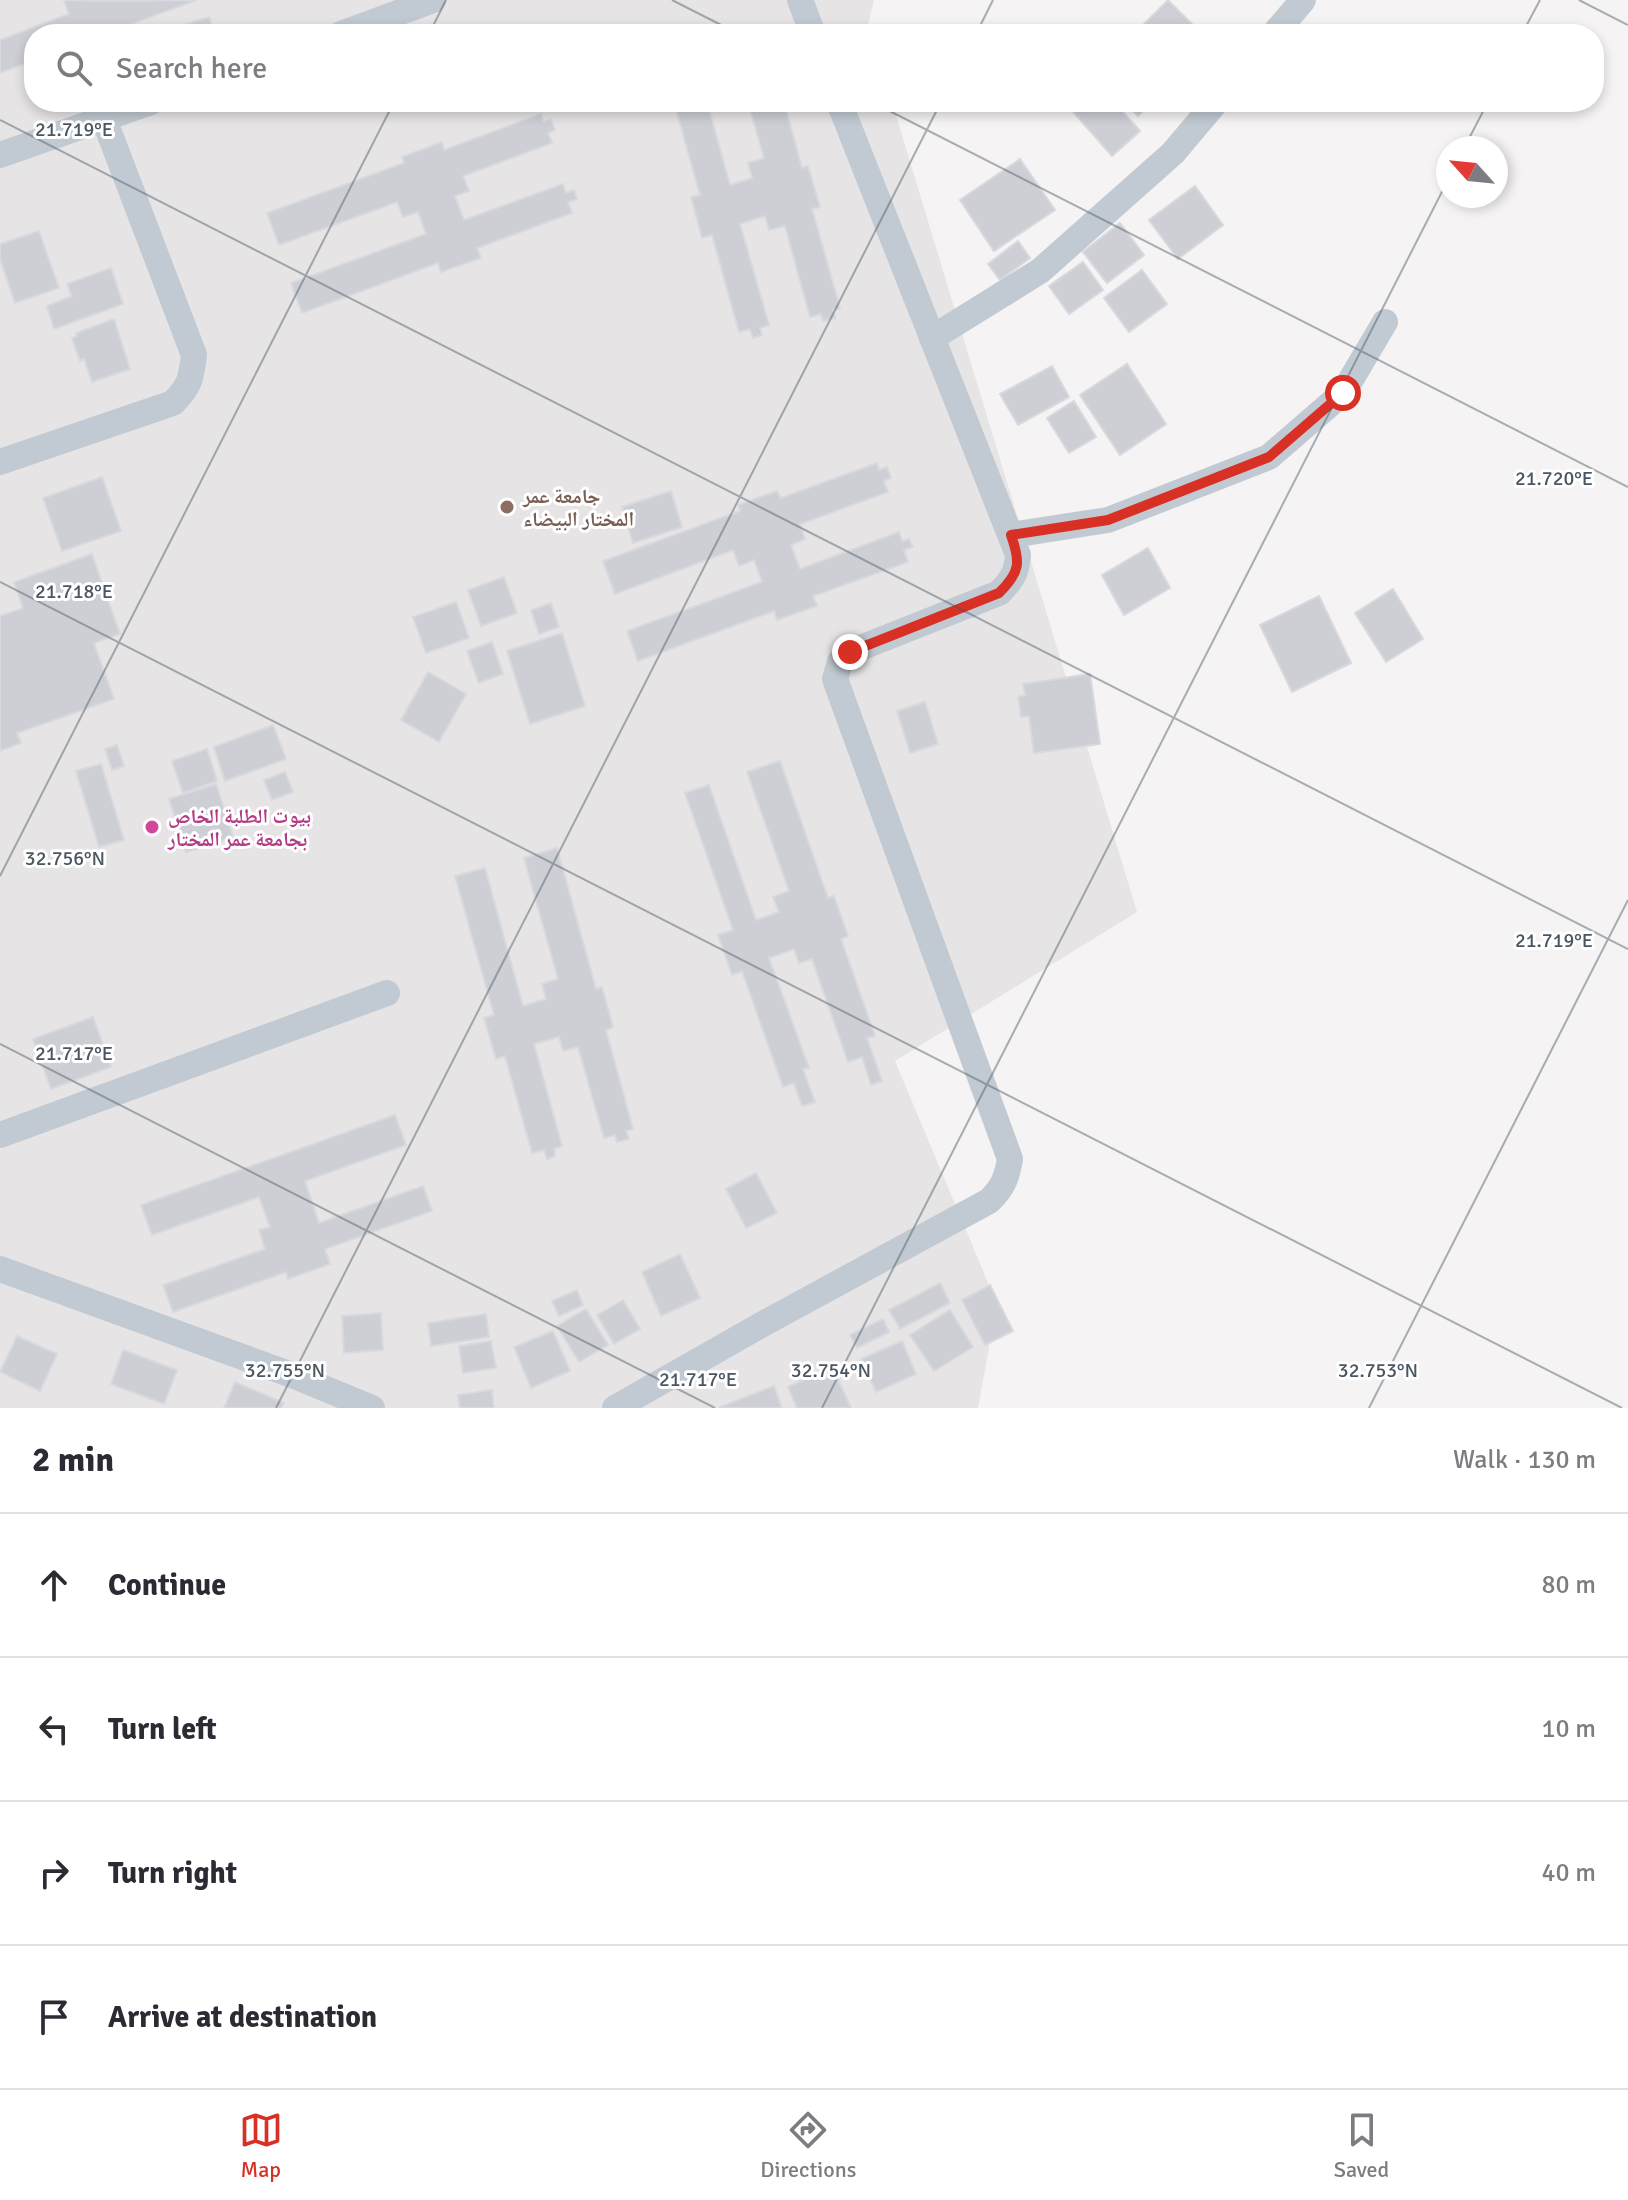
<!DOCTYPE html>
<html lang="en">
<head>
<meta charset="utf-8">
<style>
  body { margin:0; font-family:Signika,"Noto Naskh Arabic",sans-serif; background:#f7f7f7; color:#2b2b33 }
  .compass { position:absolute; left:1436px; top:136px; width:72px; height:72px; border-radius:50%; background:#fff; box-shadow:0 4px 12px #0003; rotate:297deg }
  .stop { position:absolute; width:24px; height:24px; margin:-18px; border:6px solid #d93025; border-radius:50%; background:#fff }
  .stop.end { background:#d93025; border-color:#fff; box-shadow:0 2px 8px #0008 }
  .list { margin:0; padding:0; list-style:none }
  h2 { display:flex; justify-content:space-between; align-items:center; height:104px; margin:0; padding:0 32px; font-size:34px }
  h2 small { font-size:26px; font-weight:400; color:#7c7c81 }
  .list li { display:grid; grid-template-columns:52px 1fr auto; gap:24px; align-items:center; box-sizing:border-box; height:144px; padding:0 32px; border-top:2px solid #e1e1e2 }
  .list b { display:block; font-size:30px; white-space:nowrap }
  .list em { font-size:26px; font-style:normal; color:#7c7c81 }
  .icon { flex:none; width:44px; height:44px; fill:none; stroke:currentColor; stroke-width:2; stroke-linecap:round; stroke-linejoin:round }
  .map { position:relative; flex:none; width:1628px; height:1408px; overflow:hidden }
  .search { position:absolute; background:#fff; box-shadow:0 4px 12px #0003; left:24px; right:24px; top:24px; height:88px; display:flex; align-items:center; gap:20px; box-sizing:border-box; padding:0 28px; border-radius:32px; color:#7c7c81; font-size:30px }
  .sheet { height:680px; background:#fff }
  nav { display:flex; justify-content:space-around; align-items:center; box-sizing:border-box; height:112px; border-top:2px solid #e1e1e2; background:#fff; font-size:22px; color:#7c7c81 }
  nav a { display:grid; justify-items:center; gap:4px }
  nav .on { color:#d93025 }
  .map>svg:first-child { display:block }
  .education { fill:#e6e4e5 }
  .building { fill:#cdcfd5; stroke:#d7d9de; stroke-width:2 }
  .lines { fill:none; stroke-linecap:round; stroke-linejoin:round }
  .street { stroke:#c1cad2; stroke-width:26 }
  .route { stroke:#d93025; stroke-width:10 }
  .ticks { fill:none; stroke:#4a5661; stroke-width:2; stroke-opacity:0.45 }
  .education-dot { fill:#8d6e63; stroke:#fff; stroke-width:3 }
  .hotel-dot { fill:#d1479c; stroke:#fff; stroke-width:3 }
  .labels { text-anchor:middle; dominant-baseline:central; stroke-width:6; stroke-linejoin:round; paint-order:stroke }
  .education-label { font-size:20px; font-weight:bold; fill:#785e54; stroke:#fff; text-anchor:start }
  .hotel-label { font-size:20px; font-weight:bold; fill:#b23c85; stroke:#fff; text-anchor:start }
  .ticks-label { font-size:20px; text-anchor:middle; fill:#4a5661; stroke:#fff; stroke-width:6; stroke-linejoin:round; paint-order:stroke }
</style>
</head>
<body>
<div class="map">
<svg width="1628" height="1408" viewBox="0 0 1628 1408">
  <rect width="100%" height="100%" fill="#f5f3f3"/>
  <polygon class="education" points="0,0 874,0 868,25 871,34 34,34 34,102 892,102 1137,912 895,1061 997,1304 978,1408 0,1408"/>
  <g class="building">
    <polygon points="64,0 107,1 197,0 120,28 122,34 34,34 34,60 0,73 0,40 69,14"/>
    <polygon points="1168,0 1202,34 1134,34"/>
    <polygon points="209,17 214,34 165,34 164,31"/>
    <polygon points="674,102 707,102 730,185 752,178 748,163 764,158 748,102 784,102 802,168 808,166 820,207 812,209 840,308 833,310 835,318 823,321 821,314 810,317 785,226 769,230 765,216 740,224 769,325 760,328 762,335 753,338 750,329 739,332 712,235 702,238 691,197 700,195"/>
    <polygon points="1072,102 1114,102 1140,131 1112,156 1068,106"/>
    <polygon points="1124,102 1152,102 1138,116"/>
    <polygon points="541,114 543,122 551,119 555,130 548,133 552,143 463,176 469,191 455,196 464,220 563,184 566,193 574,190 577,199 568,202 572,213 477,248 481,258 441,272 438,263 302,313 291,283 426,234 418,212 403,217 397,202 279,245 267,213 404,163 402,157 442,142 444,150"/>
    <polygon points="1020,159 1055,210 994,251 960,200"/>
    <polygon points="1195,186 1223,225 1178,259 1149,220"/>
    <polygon points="1120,223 1144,255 1107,283 1083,252"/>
    <polygon points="39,231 59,288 15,303 0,259 0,244"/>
    <polygon points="1018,241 1030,258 1000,280 988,264"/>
    <polygon points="1083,262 1103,290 1069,314 1049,286"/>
    <polygon points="111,268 123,304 54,329 47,306 72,296 67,284"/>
    <polygon points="1142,270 1167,304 1129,332 1104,298"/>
    <polygon points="114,319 130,369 92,382 84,359 80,361 72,338 77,336 76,333"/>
    <polygon points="1127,364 1166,424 1120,455 1080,395"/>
    <polygon points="1052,366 1069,397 1018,425 1000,394"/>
    <polygon points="1074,401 1096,437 1069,453 1047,418"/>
    <polygon points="877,463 879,470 887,467 891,478 884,481 888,492 800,524 805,539 791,545 800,569 899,532 902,541 909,539 913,547 904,550 908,562 813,596 817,606 777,620 774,611 638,661 627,631 762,582 754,560 739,566 733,550 615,594 603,561 740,511 738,505 777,491 781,498"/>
    <polygon points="102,477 121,531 62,551 43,498"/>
    <polygon points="671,491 682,527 633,543 622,507"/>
    <polygon points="1148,548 1170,588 1124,615 1102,575"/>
    <polygon points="92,554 120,634 94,643 114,699 17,733 21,743 0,751 0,616 23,608 14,582"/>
    <polygon points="504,577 517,613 481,626 468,590"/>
    <polygon points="1393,589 1423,639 1386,662 1355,613"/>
    <polygon points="1319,596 1351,663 1292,692 1260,625"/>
    <polygon points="456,602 469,638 426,653 413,617"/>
    <polygon points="551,603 559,627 539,634 531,610"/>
    <polygon points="562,633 585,706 530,724 507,651"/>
    <polygon points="492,642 503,674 479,683 467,651"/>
    <polygon points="428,672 466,694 439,742 401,720"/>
    <polygon points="1090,674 1100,744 1034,753 1029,716 1021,717 1018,697 1025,695 1023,684"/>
    <polygon points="925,702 938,744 910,753 897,711"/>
    <polygon points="273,725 286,759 225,781 214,747"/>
    <polygon points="117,745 124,766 112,770 105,749"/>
    <polygon points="207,749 217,781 183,793 172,761"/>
    <polygon points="780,761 828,898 834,896 848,936 841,939 875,1036 867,1038 882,1081 871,1085 862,1057 848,1062 812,959 799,963 794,949 769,958 809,1068 803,1069 815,1102 802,1106 794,1083 783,1087 742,971 732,975 718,935 733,930 685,793 709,785 756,920 779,912 773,897 789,891 747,772"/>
    <polygon points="101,764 124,840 99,847 76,771"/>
    <polygon points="285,772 293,792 272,800 264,780"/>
    <polygon points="216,784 233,837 186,852 169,799"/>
    <polygon points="557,848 596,989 602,987 613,1027 606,1030 633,1129 626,1131 629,1139 617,1142 615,1135 604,1138 578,1047 563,1051 559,1037 534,1044 562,1146 554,1149 555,1156 547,1159 544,1150 532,1153 505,1056 496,1059 484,1018 494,1015 455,876 485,868 523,1006 546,999 542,984 558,979 524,858"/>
    <polygon points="93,1017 111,1067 51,1089 33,1039"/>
    <polygon points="395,1115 406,1145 305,1181 319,1223 423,1186 432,1211 325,1249 330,1264 288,1279 286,1272 173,1312 163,1285 265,1249 259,1230 270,1227 259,1197 152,1235 141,1205"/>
    <polygon points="756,1173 777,1213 746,1228 726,1189"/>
    <polygon points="680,1254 700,1298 661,1316 642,1272"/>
    <polygon points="940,1283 950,1303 900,1329 889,1310"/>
    <polygon points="990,1285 1013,1331 985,1345 962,1300"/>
    <polygon points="577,1290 583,1305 559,1316 552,1301"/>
    <polygon points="623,1300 640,1329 614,1344 597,1315"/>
    <polygon points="586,1309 608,1345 579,1362 557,1326"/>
    <polygon points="950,1310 973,1347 934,1371 910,1335"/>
    <polygon points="381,1313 383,1350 344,1353 342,1316"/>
    <polygon points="486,1314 489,1337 431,1346 428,1323"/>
    <polygon points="883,1319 889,1332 857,1348 850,1335"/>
    <polygon points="553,1331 570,1371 531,1388 514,1347"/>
    <polygon points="17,1336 57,1354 40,1391 0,1372"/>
    <polygon points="491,1341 496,1368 463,1373 459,1346"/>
    <polygon points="902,1341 916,1374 876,1392 861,1359"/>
    <polygon points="123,1350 177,1370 164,1404 111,1384"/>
    <polygon points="832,1366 851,1408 797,1408 788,1387"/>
    <polygon points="235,1382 284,1403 281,1408 224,1408"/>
    <polygon points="774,1386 782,1408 720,1408 720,1407"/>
    <polygon points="492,1390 494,1408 460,1408 458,1395"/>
  </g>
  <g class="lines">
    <g class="street">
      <polyline points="800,0 813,34"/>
      <polyline points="341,34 433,0"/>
      <polyline points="1274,34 1303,0"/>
      <polyline points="0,155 151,102"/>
      <polyline points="932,338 1040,271 1173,153 1216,102"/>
      <path d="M0,462L173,403C190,386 191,379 194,355L104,119"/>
      <polyline points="1011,535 1108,520 1269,457 1343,393 1385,322"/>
      <polyline points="0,1135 387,993"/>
      <polyline points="0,1269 292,1375 372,1408"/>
      <path d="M615,1408L761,1325L989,1201C1003,1188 1007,1177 1010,1159L835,679L840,662L850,652L999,593C1011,581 1017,573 1018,555L839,102"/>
    </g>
  </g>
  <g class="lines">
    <path class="route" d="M850,652L999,593C1020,572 1021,563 1011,535L1108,520L1269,457L1343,393"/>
  </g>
  <path class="ticks" d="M672,0L739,34M1579,0L1628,25M429,34L446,0M976,34L993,0M1522,34L1540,0M872,102L1628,487M0,120L1628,949M1464,148L1488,102M0,582L1622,1408M0,876L394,102M0,1044L715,1408M276,1408L941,102M822,1408L1448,180M1369,1408L1628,900"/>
  <circle class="education-dot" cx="507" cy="507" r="8"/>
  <circle class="hotel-dot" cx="152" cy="827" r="8"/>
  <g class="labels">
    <g class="education-label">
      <text x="523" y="496">جامعة عمر<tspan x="523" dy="23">المختار البيضاء</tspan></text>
    </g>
    <g class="hotel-label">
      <text x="168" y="816">بيوت الطلبة الخاص<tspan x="168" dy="23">بجامعة عمر المختار</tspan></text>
    </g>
  </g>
  <g class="ticks-label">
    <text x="74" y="136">21.719°E</text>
    <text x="1554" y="485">21.720°E</text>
    <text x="74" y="598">21.718°E</text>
    <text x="65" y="865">32.756°N</text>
    <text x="1554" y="947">21.719°E</text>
    <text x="74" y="1060">21.717°E</text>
    <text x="285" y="1377">32.755°N</text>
    <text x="831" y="1377">32.754°N</text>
    <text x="1378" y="1377">32.753°N</text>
    <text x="698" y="1386">21.717°E</text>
  </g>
</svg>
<svg class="compass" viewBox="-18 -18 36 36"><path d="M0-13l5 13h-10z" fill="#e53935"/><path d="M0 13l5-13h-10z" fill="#7c7c81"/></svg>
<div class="stop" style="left:1343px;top:393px"></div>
<div class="stop end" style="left:850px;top:652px"></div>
<div class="search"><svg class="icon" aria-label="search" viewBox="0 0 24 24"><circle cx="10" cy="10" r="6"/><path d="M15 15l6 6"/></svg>Search here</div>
</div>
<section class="sheet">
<h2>2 min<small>Walk · 130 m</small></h2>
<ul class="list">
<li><svg class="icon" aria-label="ahead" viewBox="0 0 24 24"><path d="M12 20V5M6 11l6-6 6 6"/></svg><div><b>Continue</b></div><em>80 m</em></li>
<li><svg class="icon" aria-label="left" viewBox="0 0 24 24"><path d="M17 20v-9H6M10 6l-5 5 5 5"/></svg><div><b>Turn left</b></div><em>10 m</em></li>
<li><svg class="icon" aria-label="right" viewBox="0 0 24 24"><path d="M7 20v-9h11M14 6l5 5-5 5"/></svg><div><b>Turn right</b></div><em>40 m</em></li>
<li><svg class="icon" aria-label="arrive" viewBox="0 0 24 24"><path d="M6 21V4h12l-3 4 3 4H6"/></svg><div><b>Arrive at destination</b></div></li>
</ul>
</section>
<nav>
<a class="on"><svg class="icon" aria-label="map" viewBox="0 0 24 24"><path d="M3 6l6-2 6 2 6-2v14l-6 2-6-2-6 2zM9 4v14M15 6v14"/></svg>Map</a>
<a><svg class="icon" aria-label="directions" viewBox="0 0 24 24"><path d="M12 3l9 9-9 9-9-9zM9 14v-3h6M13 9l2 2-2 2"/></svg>Directions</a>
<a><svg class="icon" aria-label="saved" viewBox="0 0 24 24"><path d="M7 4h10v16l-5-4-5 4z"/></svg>Saved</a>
</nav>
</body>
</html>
